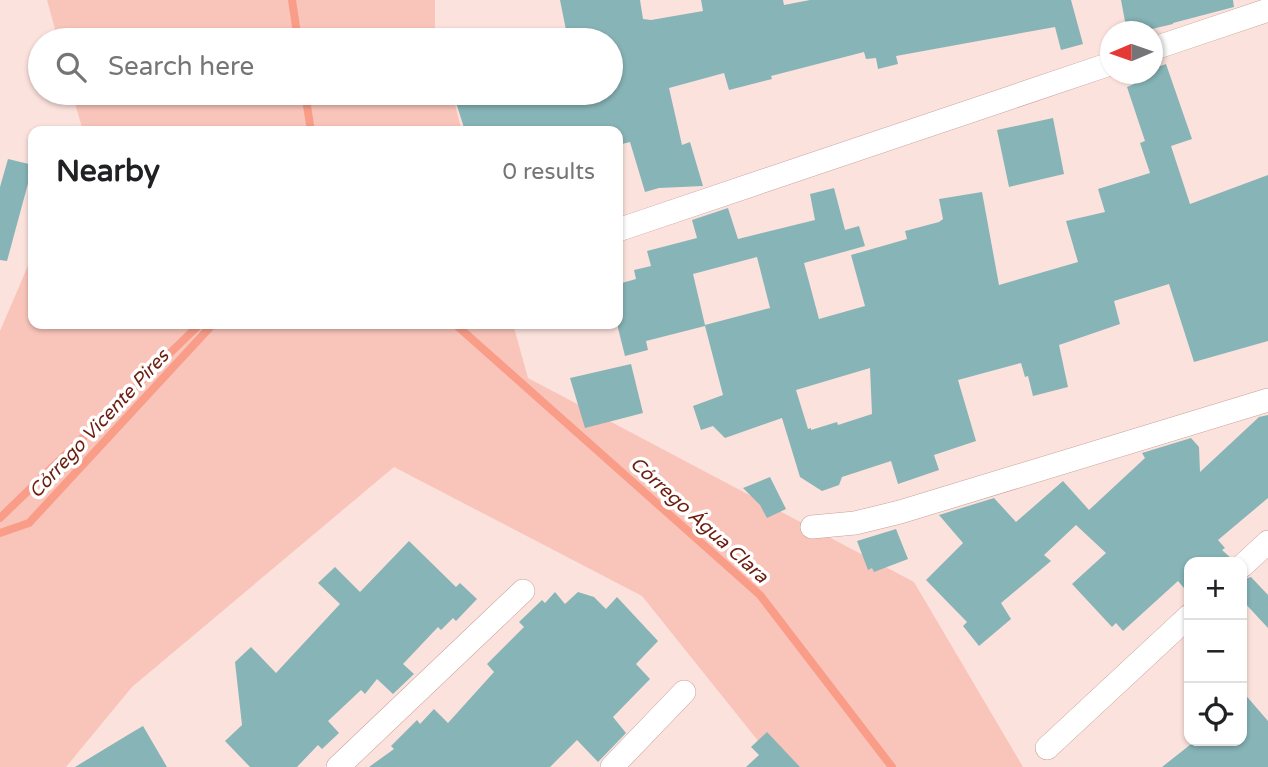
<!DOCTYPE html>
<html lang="en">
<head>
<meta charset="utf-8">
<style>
  body { margin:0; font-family:"Varela Round",sans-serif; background:#f6f6f6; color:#202124 }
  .controls { position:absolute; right:21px; bottom:21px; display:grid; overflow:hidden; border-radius:14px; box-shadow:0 2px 5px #0004 }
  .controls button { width:63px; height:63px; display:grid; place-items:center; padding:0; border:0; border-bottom:2px solid #e0e0e0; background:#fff; color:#202124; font:35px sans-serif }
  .compass { position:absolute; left:1100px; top:21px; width:63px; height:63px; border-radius:50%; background:#fff; box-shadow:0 2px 5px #0004; rotate:268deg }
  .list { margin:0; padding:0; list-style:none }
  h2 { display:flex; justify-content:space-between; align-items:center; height:91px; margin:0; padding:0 28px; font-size:30px }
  h2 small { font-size:23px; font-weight:400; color:#757577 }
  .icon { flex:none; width:38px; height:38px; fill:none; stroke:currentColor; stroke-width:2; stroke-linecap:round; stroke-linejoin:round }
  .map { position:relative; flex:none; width:1268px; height:767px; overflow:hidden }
  .search { position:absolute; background:#fff; box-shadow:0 2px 5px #0004; left:28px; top:28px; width:595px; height:77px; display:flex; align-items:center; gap:18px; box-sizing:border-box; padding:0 24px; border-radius:38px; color:#757577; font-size:26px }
  .panel { position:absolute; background:#fff; box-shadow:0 2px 5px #0004; left:28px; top:126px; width:595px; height:203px; border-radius:14px }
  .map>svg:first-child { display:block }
  .green { fill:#f9c5ba }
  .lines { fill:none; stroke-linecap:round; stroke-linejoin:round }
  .stream { stroke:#f99d89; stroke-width:8 }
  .building { fill:#87b4b7; fill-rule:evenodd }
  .minor-casing { stroke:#c8a098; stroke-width:24 }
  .minor { stroke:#fff; stroke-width:23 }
  .labels { text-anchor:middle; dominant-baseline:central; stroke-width:7; stroke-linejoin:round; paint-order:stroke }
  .water-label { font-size:19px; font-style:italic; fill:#6d1d0e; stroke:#fff }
</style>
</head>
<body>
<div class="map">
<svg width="1268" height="767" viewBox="0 0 1268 767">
  <rect width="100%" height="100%" fill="#fce2dd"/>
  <g class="green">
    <polygon points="47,0 435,0 435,30 438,40 58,40"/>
    <polygon points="72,93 452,93 462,131 83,131"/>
    <polygon points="33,254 33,324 513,324 528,378 914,582 1023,767 779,767 642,596 394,467 132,687 66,767 0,767 0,331"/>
  </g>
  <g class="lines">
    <g class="stream">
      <polyline points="292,0 298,40"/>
      <polyline points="305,93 311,131"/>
      <polyline points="455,324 760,595 892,767"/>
      <polyline points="0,518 200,324"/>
      <polyline points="0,533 29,523 213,324"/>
    </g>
  </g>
  <g class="building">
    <polygon points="560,0 640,0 643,19 651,20 703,11 701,0 783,0 784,5 810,0 1071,0 1083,44 1061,50 1055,27 896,56 898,64 878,69 876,58 866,59 864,52 771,76 772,79 729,90 724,73 669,88 682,145 690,142 703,186 659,188 645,192 630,142 618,145 618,131 465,131 453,93 611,93 611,40 568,40"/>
    <polygon points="1121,0 1233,0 1234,7 1173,23 1173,24 1139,32 1127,32"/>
    <path d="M1166,64L1192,139L1171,146L1190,204L1268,175V341L1194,362L1169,284L1114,301L1120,324L1059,345L1068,387L1033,396L1028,376L1025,377L1021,363L958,380L976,441L934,455L939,470L898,484L891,461L842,477L839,485L822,491L800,477L782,418L725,438L713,426L701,430L693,406L723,395L705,326L646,341L648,350L625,356L618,328V284L636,279L634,270L651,266L647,251L697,238L692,220L728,208L738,239L815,220L810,194L834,188L845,230L859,226L865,246L804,263L819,319L865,306L851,255L907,239L905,231L939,222L943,219L939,199L982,192L999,285L1078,262L1066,221L1105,212L1098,189L1150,173L1140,143L1145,141L1127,87L1134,84L1131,76L1152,74V69ZM757,257L770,308L705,325L693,274ZM870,368L872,414L838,425L837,422L811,430V428L808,429L796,390Z"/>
    <polygon points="1053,118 1064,174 1009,187 997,130"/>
    <polygon points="8,159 33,165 7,261 0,260 0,187"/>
    <polygon points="631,364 643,413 585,428 570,378"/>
    <polygon points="1268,415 1268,498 1218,540 1225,548 1222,550 1231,558 1229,562 1189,562 1189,594 1178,581 1123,631 1116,623 1112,627 1072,584 1106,553 1076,525 1044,555 1051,561 1001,603 1011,619 979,646 963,626 967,622 926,580 963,543 939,515 994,498 1016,522 1063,481 1089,510 1145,458 1142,453 1191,438 1199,447 1200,472 1259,417"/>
    <polygon points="770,477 786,509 767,518 760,505 743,488"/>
    <polygon points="896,529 908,559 874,572 872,568 868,570 857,541"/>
    <polygon points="409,541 456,587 460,583 477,599 456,621 453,618 441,630 438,627 403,664 414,674 393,694 377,679 365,694 361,690 328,721 339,733 322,749 318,745 297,767 250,767 225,741 242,725 235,662 251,647 276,673 340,604 318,583 335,567 360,592"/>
    <polygon points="1251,577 1268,595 1268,628 1242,600 1242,580"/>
    <polygon points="555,592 565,604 578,592 594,597 606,609 617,597 658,641 636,664 650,679 613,717 626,733 598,762 577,740 550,767 369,767 394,749 391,746 417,720 420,724 434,709 448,723 494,672 487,664 524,627 519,622 542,600 545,603"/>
    <polygon points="1242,691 1268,721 1268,767 1162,767 1195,741 1242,741"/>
    <polygon points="143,726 167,767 75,767 131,733"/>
    <polygon points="767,732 800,767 746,767 759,755 751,747"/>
  </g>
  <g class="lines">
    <defs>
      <g id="minor">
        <polyline points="1152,49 1268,10"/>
        <polyline points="618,230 1110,64"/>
        <polyline points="812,527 855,523 900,512 1268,400"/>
        <polyline points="1242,566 1268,542"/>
        <polyline points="1047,748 1189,616"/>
        <polyline points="338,767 523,591"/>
        <polyline points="612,767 684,692"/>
      </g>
    </defs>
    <use href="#minor" class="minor-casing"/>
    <use href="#minor" class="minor"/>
  </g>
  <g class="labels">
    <g class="water-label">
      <text transform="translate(99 424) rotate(-47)">Córrego Vicente Pires</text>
      <text transform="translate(699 520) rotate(42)">Córrego Água Clara</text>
    </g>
  </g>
</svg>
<div class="controls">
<button>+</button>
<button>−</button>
<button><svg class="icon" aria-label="locate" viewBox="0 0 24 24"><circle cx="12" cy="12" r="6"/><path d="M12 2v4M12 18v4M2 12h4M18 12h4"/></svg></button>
</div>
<svg class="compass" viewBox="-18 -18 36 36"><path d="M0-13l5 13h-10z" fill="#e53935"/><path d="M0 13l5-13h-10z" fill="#757577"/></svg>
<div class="search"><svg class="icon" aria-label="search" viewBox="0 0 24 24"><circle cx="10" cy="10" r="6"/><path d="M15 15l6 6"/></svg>Search here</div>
<section class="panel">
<h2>Nearby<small>0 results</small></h2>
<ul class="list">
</ul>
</section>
</div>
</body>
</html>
